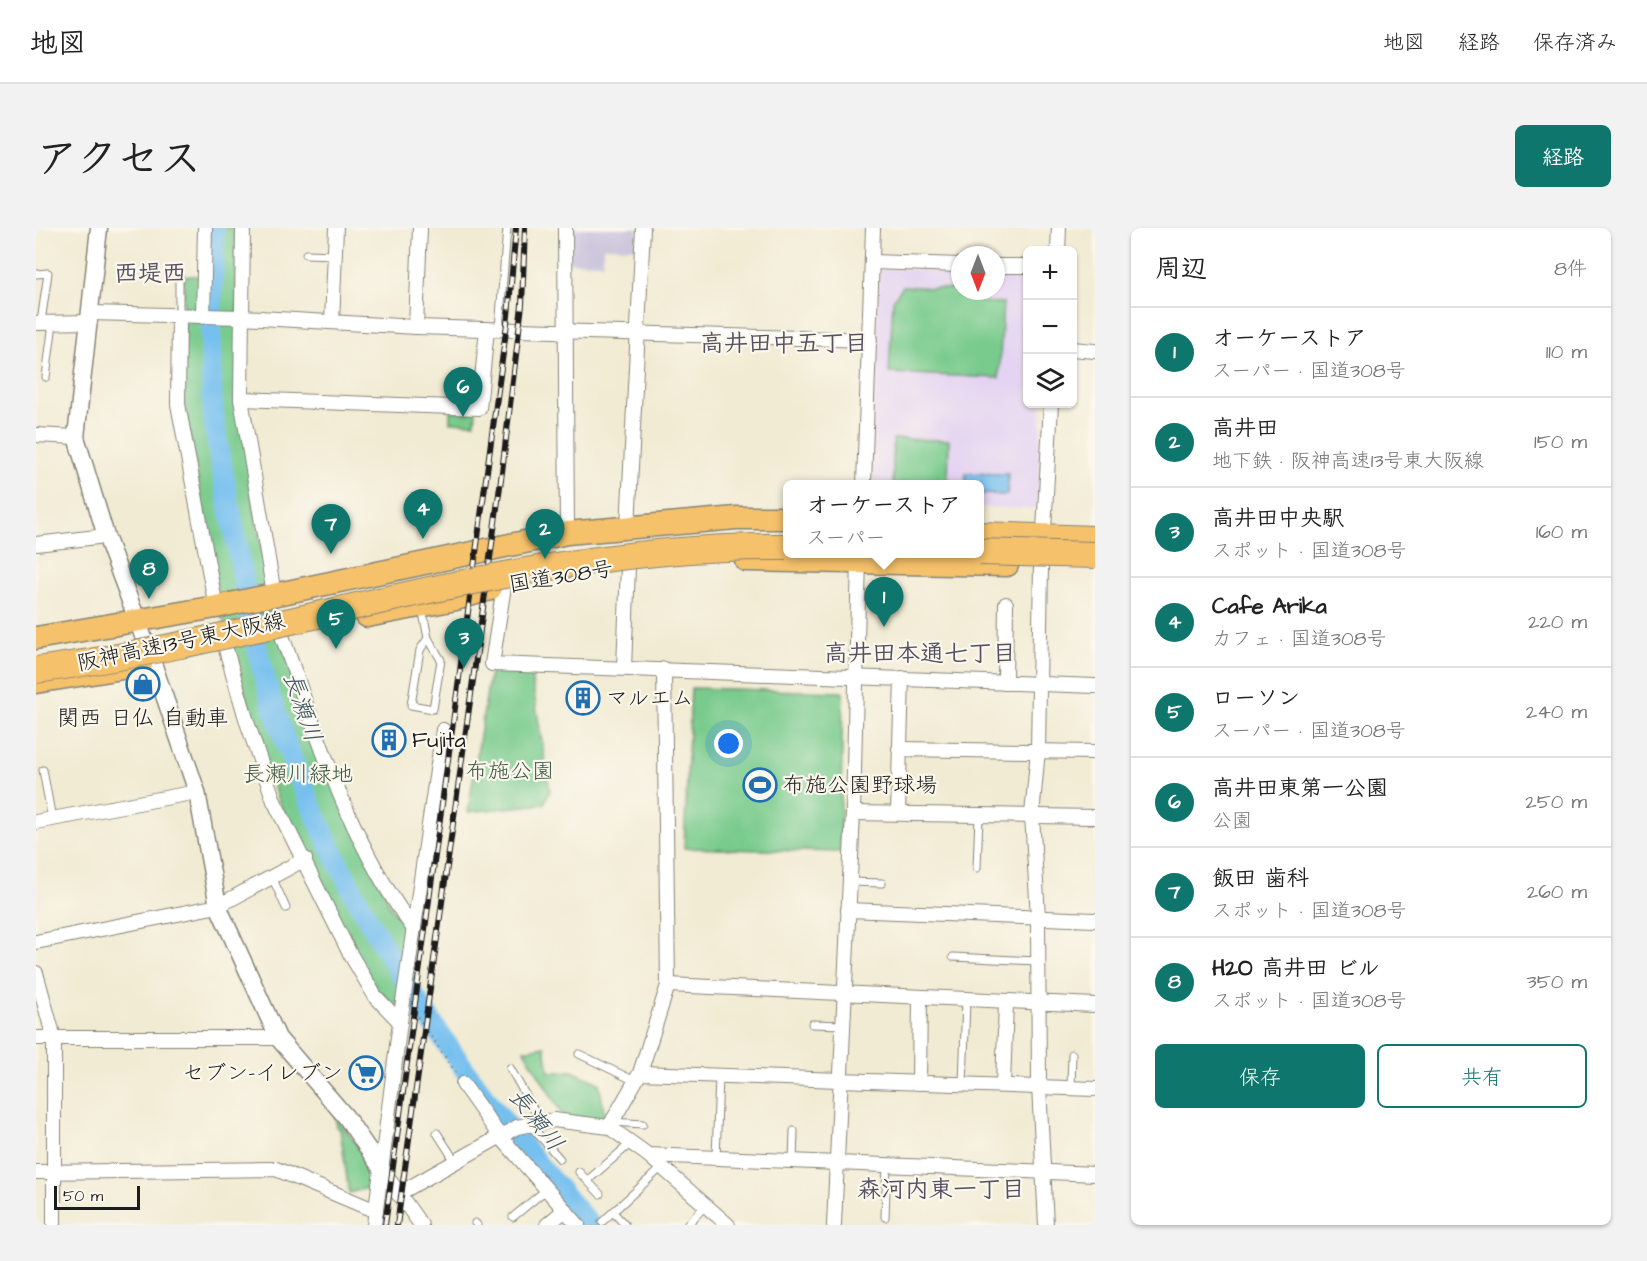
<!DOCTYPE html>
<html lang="ja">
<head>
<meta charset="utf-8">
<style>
  body { margin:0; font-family:"Architects Daughter","Klee One",sans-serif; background:#f2f2f2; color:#222 }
  .controls { position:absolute; right:18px; top:18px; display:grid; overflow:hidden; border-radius:9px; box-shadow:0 2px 4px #0004 }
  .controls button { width:54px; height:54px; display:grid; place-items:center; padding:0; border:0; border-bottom:2px solid #e0e0e0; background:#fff; color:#222; font:30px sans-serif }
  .compass { position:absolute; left:915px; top:18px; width:54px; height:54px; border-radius:50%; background:#fff; box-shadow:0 2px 4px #0004; rotate:180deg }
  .scale { position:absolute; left:18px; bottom:15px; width:86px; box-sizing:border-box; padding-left:6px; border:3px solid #1c1c1c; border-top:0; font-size:16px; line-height:21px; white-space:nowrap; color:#1c1c1c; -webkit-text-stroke:4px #fbf7ec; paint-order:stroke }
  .you { position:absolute; left:693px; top:516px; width:21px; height:21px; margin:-15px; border:4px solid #fff; border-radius:50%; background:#1a73e8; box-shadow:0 0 0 9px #1a73e833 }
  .badge { display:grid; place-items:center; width:39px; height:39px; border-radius:50%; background:#0f766e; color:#fff; font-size:20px; font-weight:700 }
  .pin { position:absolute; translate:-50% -50px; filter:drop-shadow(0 2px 3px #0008) }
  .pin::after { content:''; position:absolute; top:32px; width:21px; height:18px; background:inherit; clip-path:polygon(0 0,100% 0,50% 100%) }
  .popup { position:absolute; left:747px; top:252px; width:201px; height:78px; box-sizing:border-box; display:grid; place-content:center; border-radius:9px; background:#fff; filter:drop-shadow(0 2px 4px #0005); font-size:20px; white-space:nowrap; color:#767676 }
  .popup b { font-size:22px; color:#222 }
  .popup::after { content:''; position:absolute; left:50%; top:100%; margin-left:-12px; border:12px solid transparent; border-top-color:#fff }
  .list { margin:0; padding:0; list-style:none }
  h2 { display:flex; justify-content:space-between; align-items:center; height:78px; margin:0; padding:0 24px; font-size:26px }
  h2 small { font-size:20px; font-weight:400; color:#767676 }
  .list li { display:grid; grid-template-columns:39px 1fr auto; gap:18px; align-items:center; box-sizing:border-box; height:90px; padding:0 24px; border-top:2px solid #e0e0e0 }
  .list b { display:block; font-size:22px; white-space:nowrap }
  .list p { margin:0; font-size:20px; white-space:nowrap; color:#767676 }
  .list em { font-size:20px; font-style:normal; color:#767676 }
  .actions { display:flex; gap:12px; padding:18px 24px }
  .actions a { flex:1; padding:14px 0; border:2px solid #0f766e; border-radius:9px; text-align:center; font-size:21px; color:#0f766e }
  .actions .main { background:#0f766e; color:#fff }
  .icon { flex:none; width:33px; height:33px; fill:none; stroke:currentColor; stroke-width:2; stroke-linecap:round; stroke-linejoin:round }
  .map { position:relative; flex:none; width:1059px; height:997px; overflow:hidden; border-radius:9px }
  header { display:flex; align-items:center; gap:36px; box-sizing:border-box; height:84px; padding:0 30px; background:#fff; border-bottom:2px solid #e0e0e0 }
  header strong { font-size:28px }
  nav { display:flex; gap:33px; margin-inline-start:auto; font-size:21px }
  .intro { display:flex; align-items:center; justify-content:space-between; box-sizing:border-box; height:144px; padding:0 36px }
  h1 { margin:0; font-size:42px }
  .button { padding:15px 27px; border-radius:9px; background:#0f766e; color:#fff; font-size:21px; font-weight:700 }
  main { display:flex; gap:36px; padding:0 36px }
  aside { flex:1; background:#fff; border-radius:9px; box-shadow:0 2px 4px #0004 }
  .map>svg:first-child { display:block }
  .built { fill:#e4d3f2 }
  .industrial { fill:#c6c0da }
  .green { fill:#79cb8d; stroke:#4a7454; stroke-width:1.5 }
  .water { fill:#76c0ef; stroke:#496e86; stroke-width:1.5 }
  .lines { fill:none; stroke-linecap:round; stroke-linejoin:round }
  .river { stroke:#76c0ef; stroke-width:21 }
  .service-casing { stroke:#868478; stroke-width:9 }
  .minor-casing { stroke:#868478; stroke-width:16 }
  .tertiary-casing { stroke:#868478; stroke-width:19 }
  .trunk-casing { stroke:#868478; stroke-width:25 }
  .motorway-casing { stroke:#868478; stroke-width:28 }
  .path { stroke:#868478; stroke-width:2; stroke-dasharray:1.5 4.5; stroke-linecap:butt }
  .service { stroke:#fff; stroke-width:7 }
  .minor { stroke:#fff; stroke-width:14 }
  .tertiary { stroke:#fff; stroke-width:16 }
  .trunk { stroke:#f5c16b; stroke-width:22 }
  .motorway { stroke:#f5c16b; stroke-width:26 }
  .rail-casing { stroke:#1c1c1c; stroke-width:6 }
  .rail { stroke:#fbf7ec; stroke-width:4; stroke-dasharray:11; stroke-linecap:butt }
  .motorway-bridge-casing { stroke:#868478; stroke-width:28; stroke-linecap:butt }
  .motorway-bridge { stroke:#f5c16b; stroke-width:26 }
  .labels { text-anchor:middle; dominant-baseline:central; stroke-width:4.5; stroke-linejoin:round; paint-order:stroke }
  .street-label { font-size:22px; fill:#1c1c1c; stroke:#fbf7ec }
  .poi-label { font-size:22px; fill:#1c1c1c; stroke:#fbf7ec; text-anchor:start }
  .park-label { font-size:22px; fill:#3d5944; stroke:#fbf7ec }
  .neighbourhood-label { font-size:24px; font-weight:bold; fill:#565162; stroke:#fbf7ec }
  .water-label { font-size:24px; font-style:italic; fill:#3c5566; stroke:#fbf7ec }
</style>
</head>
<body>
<header>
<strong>地図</strong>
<nav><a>地図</a><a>経路</a><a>保存済み</a></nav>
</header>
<div class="intro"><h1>アクセス</h1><a class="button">経路</a></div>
<main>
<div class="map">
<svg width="1059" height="997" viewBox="0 0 1059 997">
  <rect width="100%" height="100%" fill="#fbf7ec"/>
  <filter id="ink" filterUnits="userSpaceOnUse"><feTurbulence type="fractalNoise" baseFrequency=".0167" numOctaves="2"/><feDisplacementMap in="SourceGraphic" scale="12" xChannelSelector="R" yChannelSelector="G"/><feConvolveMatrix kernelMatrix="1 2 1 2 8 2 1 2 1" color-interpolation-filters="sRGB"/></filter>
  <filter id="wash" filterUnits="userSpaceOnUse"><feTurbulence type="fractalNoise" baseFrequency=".008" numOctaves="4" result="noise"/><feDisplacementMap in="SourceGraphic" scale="24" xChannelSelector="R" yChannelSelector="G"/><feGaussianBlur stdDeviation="1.35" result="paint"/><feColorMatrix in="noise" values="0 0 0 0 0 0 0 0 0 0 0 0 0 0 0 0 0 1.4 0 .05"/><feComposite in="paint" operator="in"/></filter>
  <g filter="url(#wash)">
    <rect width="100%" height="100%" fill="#f1ebd3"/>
    <polygon class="built" points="848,40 924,43 924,63 960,63 960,44 991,45 992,176 1006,176 1002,277 997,281 944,279 944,256 834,256 843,44"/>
    <polygon class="industrial" points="533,0 601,0 601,20 567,19 567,35 532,34"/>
    <g class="green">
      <polygon points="173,0 200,0 200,64 216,269 243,411 353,676 372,705 361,784 342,764 303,695 241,570 194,417 184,378 148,173 148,48 172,48"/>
      <polygon points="867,58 943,63 943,74 967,75 963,150 853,145 857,72"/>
      <polygon points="414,183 440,183 439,195 414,194"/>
      <polygon points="857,211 913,212 912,256 857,256"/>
      <polygon points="454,444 495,447 514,563 508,576 432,584"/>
      <polygon points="655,460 807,464 804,624 648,620"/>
      <polygon points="509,818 513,844 536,843 563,855 570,894 529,891 488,822"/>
      <polygon points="299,887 344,948 342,957 313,965 304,901 301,900"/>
    </g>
    <polygon class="water" points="930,245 972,246 971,267 944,266 944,256 930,256"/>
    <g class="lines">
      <path class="river" d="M178,0C177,56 173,114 176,171C179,216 191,262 199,307C210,366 220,427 239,484C302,673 423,850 554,997"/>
    </g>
  </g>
  <g filter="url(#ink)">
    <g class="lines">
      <defs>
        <g id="service">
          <polyline points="270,26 299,27"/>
          <polyline points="0,46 12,45 5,94"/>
          <polyline points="143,87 143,47"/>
          <polyline points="463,101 471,0"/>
          <polyline points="10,149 17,95"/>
          <polyline points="386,380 392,410 405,432 397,481 375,477 384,422 392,410"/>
          <polyline points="7,542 16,591"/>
          <polyline points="941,640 943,587"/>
          <polyline points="236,649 250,680"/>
          <polyline points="813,654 846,655"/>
          <polyline points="917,729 1002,733"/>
          <polyline points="776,796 807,797"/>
          <polyline points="543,826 599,853"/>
          <polyline points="474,840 505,894"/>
          <polyline points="927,856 930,772"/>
          <polyline points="1035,860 1036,826"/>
          <polyline points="576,894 607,896"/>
          <polyline points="494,897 524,931"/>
          <polyline points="401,905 419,933"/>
          <polyline points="680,930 683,848"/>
          <polyline points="757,933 758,903"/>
          <polyline points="543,944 564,966"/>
          <polyline points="552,952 595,915"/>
          <polyline points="577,984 589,997"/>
          <polyline points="477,989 511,961"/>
          <polyline points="849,989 851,937"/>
          <polyline points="566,994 626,939"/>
          <polyline points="439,995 441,997"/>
          <polyline points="651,997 670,977"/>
        </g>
        <g id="minor">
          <polyline points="207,0 205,171 238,366"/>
          <polyline points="529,0 531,305"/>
          <polyline points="1022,22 1023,0"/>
          <polyline points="836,34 924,37"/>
          <polyline points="960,38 992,38"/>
          <polyline points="55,85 206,89 380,99 834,112"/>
          <polyline points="143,87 142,176 180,379"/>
          <polyline points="167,89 169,0"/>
          <polyline points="296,94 300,0"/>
          <polyline points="0,95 54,94"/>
          <polyline points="380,99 384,0"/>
          <polyline points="1036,121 1059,123"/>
          <polyline points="205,171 443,180 451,101"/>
          <polyline points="0,207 40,209"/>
          <polyline points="828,256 837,0"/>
          <polyline points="592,299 607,0"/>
          <polyline points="1008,302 1015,176"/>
          <polyline points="0,316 70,308"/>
          <polyline points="1005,338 1002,522 996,587 1002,689 1003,858 1010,997"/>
          <polyline points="468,358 456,436 1059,458"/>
          <path d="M245,405C281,506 313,614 378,701"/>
          <polyline points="189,418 211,494 238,573 313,724 339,768 364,794"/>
          <polyline points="588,440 592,338"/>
          <polyline points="969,455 970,376"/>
          <polyline points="863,521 1059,524"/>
          <polyline points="817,585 1059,589"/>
          <polyline points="862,585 866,450"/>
          <polyline points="0,594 161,564"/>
          <polyline points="812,682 1059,692"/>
          <polyline points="0,714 182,678 269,631"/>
          <polyline points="0,745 18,810 18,997"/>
          <polyline points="632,757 1059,777"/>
          <polyline points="0,810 242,810"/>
          <polyline points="604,845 1059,861"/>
          <polyline points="883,855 884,770"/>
          <polyline points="427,856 463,907 542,997"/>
          <polyline points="967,857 970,774"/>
          <polyline points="573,899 604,845 632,757 628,441"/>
          <polyline points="612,927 1059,946"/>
          <polyline points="347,943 385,997"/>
          <polyline points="0,944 240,941 340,983"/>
          <polyline points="362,966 481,899 518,892 573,899 612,927 692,997"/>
          <polyline points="338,997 364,794 407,502"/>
          <polyline points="511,997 529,982"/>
          <polyline points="798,997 817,585 823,328"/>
        </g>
        <polyline id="tertiary" points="63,0 40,209 70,308 117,435 161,564 182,678 242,810 310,889 347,943"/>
        <g id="trunk">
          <polyline points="710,332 971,337"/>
          <polyline points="331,388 420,371 454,361"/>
          <polyline points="0,410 180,379 531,305 700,290 752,290"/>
          <polyline points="0,454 105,437"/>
        </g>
        <polyline id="motorway" points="944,307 1059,311"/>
      </defs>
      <use href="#service" class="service-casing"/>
      <use href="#minor" class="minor-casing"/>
      <use href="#tertiary" class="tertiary-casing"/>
      <use href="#trunk" class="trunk-casing"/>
      <use href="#motorway" class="motorway-casing"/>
      <polyline class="path" points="378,784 421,846"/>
      <use href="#service" class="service"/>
      <use href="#minor" class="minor"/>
      <use href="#tertiary" class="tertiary"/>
      <use href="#trunk" class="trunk"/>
      <use href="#motorway" class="motorway"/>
      <defs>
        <g id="rail">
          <polyline points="349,997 472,88 480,0"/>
          <polyline points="361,997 466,244 486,77 489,0"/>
        </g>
      </defs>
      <use href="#rail" class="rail-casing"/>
      <use href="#rail" class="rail"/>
      <defs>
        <g id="motorway-bridge">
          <polyline points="944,324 1059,327"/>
          <path d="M0,442C252,408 495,315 752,319"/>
        </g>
      </defs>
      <use href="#motorway-bridge" class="motorway-bridge-casing"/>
      <use href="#motorway-bridge" class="motorway-bridge"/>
    </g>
  </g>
  <defs>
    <symbol id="shop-ring" viewBox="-11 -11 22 22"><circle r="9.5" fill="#fbf7ec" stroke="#1f6fb2" stroke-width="1.5"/><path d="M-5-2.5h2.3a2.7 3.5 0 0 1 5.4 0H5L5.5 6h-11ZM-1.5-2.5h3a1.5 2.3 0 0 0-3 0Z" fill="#1f6fb2"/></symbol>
    <symbol id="building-ring" viewBox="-11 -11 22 22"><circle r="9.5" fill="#fbf7ec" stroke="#1f6fb2" stroke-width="1.5"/><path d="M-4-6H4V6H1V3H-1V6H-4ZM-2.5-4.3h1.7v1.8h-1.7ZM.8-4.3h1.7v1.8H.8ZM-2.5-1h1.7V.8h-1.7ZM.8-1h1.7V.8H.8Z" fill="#1f6fb2"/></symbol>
    <symbol id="stadium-ring" viewBox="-11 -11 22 22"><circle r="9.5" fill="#fbf7ec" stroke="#1f6fb2" stroke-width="1.5"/><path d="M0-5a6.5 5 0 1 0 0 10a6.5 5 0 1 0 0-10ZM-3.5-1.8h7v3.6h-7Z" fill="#1f6fb2"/></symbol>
    <symbol id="supermarket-ring" viewBox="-11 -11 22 22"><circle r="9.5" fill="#fbf7ec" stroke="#1f6fb2" stroke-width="1.5"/><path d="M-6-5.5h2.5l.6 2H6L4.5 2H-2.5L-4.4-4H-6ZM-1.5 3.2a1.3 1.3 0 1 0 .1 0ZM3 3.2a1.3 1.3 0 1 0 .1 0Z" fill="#1f6fb2"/></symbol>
  </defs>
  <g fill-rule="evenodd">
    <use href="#shop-ring" x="88" y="437" width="38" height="38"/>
    <use href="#building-ring" x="528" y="451" width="38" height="38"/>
    <use href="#building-ring" x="334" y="493" width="38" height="38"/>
    <use href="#stadium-ring" x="705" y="538" width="38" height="38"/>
    <use href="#supermarket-ring" x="311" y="826" width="38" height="38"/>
  </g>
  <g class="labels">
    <g class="street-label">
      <text transform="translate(525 349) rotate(-9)">国道308号</text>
      <text transform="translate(145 414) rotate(-12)">阪神高速13号東大阪線</text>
    </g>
    <g class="poi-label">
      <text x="570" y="470">マルエム</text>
      <text x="107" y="490" text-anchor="middle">関西 日仏 自動車</text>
      <text x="376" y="512">Fujita</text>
      <text x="747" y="557">布施公園野球場</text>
      <text x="307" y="845" text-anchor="end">セブン-イレブン</text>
    </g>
    <g class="park-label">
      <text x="474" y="543">布施公園</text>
      <text x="262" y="546">長瀬川緑地</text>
    </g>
    <g class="neighbourhood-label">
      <text x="114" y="46">西堤西</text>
      <text x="748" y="116">高井田中五丁目</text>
      <text x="884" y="426">高井田本通七丁目</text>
      <text x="905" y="962">森河内東一丁目</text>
    </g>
    <g class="water-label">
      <text transform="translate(266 479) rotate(71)">長瀬川</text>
      <text transform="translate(500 892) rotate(52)">長瀬川</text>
    </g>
  </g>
</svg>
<div class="controls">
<button>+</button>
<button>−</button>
<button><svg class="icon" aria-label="layers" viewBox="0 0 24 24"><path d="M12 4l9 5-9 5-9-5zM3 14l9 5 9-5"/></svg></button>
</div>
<svg class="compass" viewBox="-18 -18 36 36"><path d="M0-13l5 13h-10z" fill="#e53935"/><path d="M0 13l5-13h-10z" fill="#767676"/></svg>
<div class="scale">50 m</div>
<div class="you"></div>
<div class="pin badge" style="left:848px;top:399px">1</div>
<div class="popup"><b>オーケーストア</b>スーパー</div>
<div class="pin badge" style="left:509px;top:331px">2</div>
<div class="pin badge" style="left:428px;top:440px">3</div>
<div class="pin badge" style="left:387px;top:311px">4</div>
<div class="pin badge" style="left:300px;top:421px">5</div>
<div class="pin badge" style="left:427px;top:189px">6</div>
<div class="pin badge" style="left:295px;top:326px">7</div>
<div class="pin badge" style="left:113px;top:371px">8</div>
</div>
<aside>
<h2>周辺<small>8件</small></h2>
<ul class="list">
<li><span class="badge">1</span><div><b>オーケーストア</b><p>スーパー · 国道308号</p></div><em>110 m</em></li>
<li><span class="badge">2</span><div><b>高井田</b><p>地下鉄 · 阪神高速13号東大阪線</p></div><em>150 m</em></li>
<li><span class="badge">3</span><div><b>高井田中央駅</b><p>スポット · 国道308号</p></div><em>160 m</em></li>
<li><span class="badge">4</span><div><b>Cafe Arika</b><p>カフェ · 国道308号</p></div><em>220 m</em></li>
<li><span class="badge">5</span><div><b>ローソン</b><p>スーパー · 国道308号</p></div><em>240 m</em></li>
<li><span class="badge">6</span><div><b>高井田東第一公園</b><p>公園</p></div><em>250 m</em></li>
<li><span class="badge">7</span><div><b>飯田 歯科</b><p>スポット · 国道308号</p></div><em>260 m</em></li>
<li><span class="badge">8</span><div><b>H2O 高井田 ビル</b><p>スポット · 国道308号</p></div><em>350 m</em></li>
</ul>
<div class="actions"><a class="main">保存</a><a>共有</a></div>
</aside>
</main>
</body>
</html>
